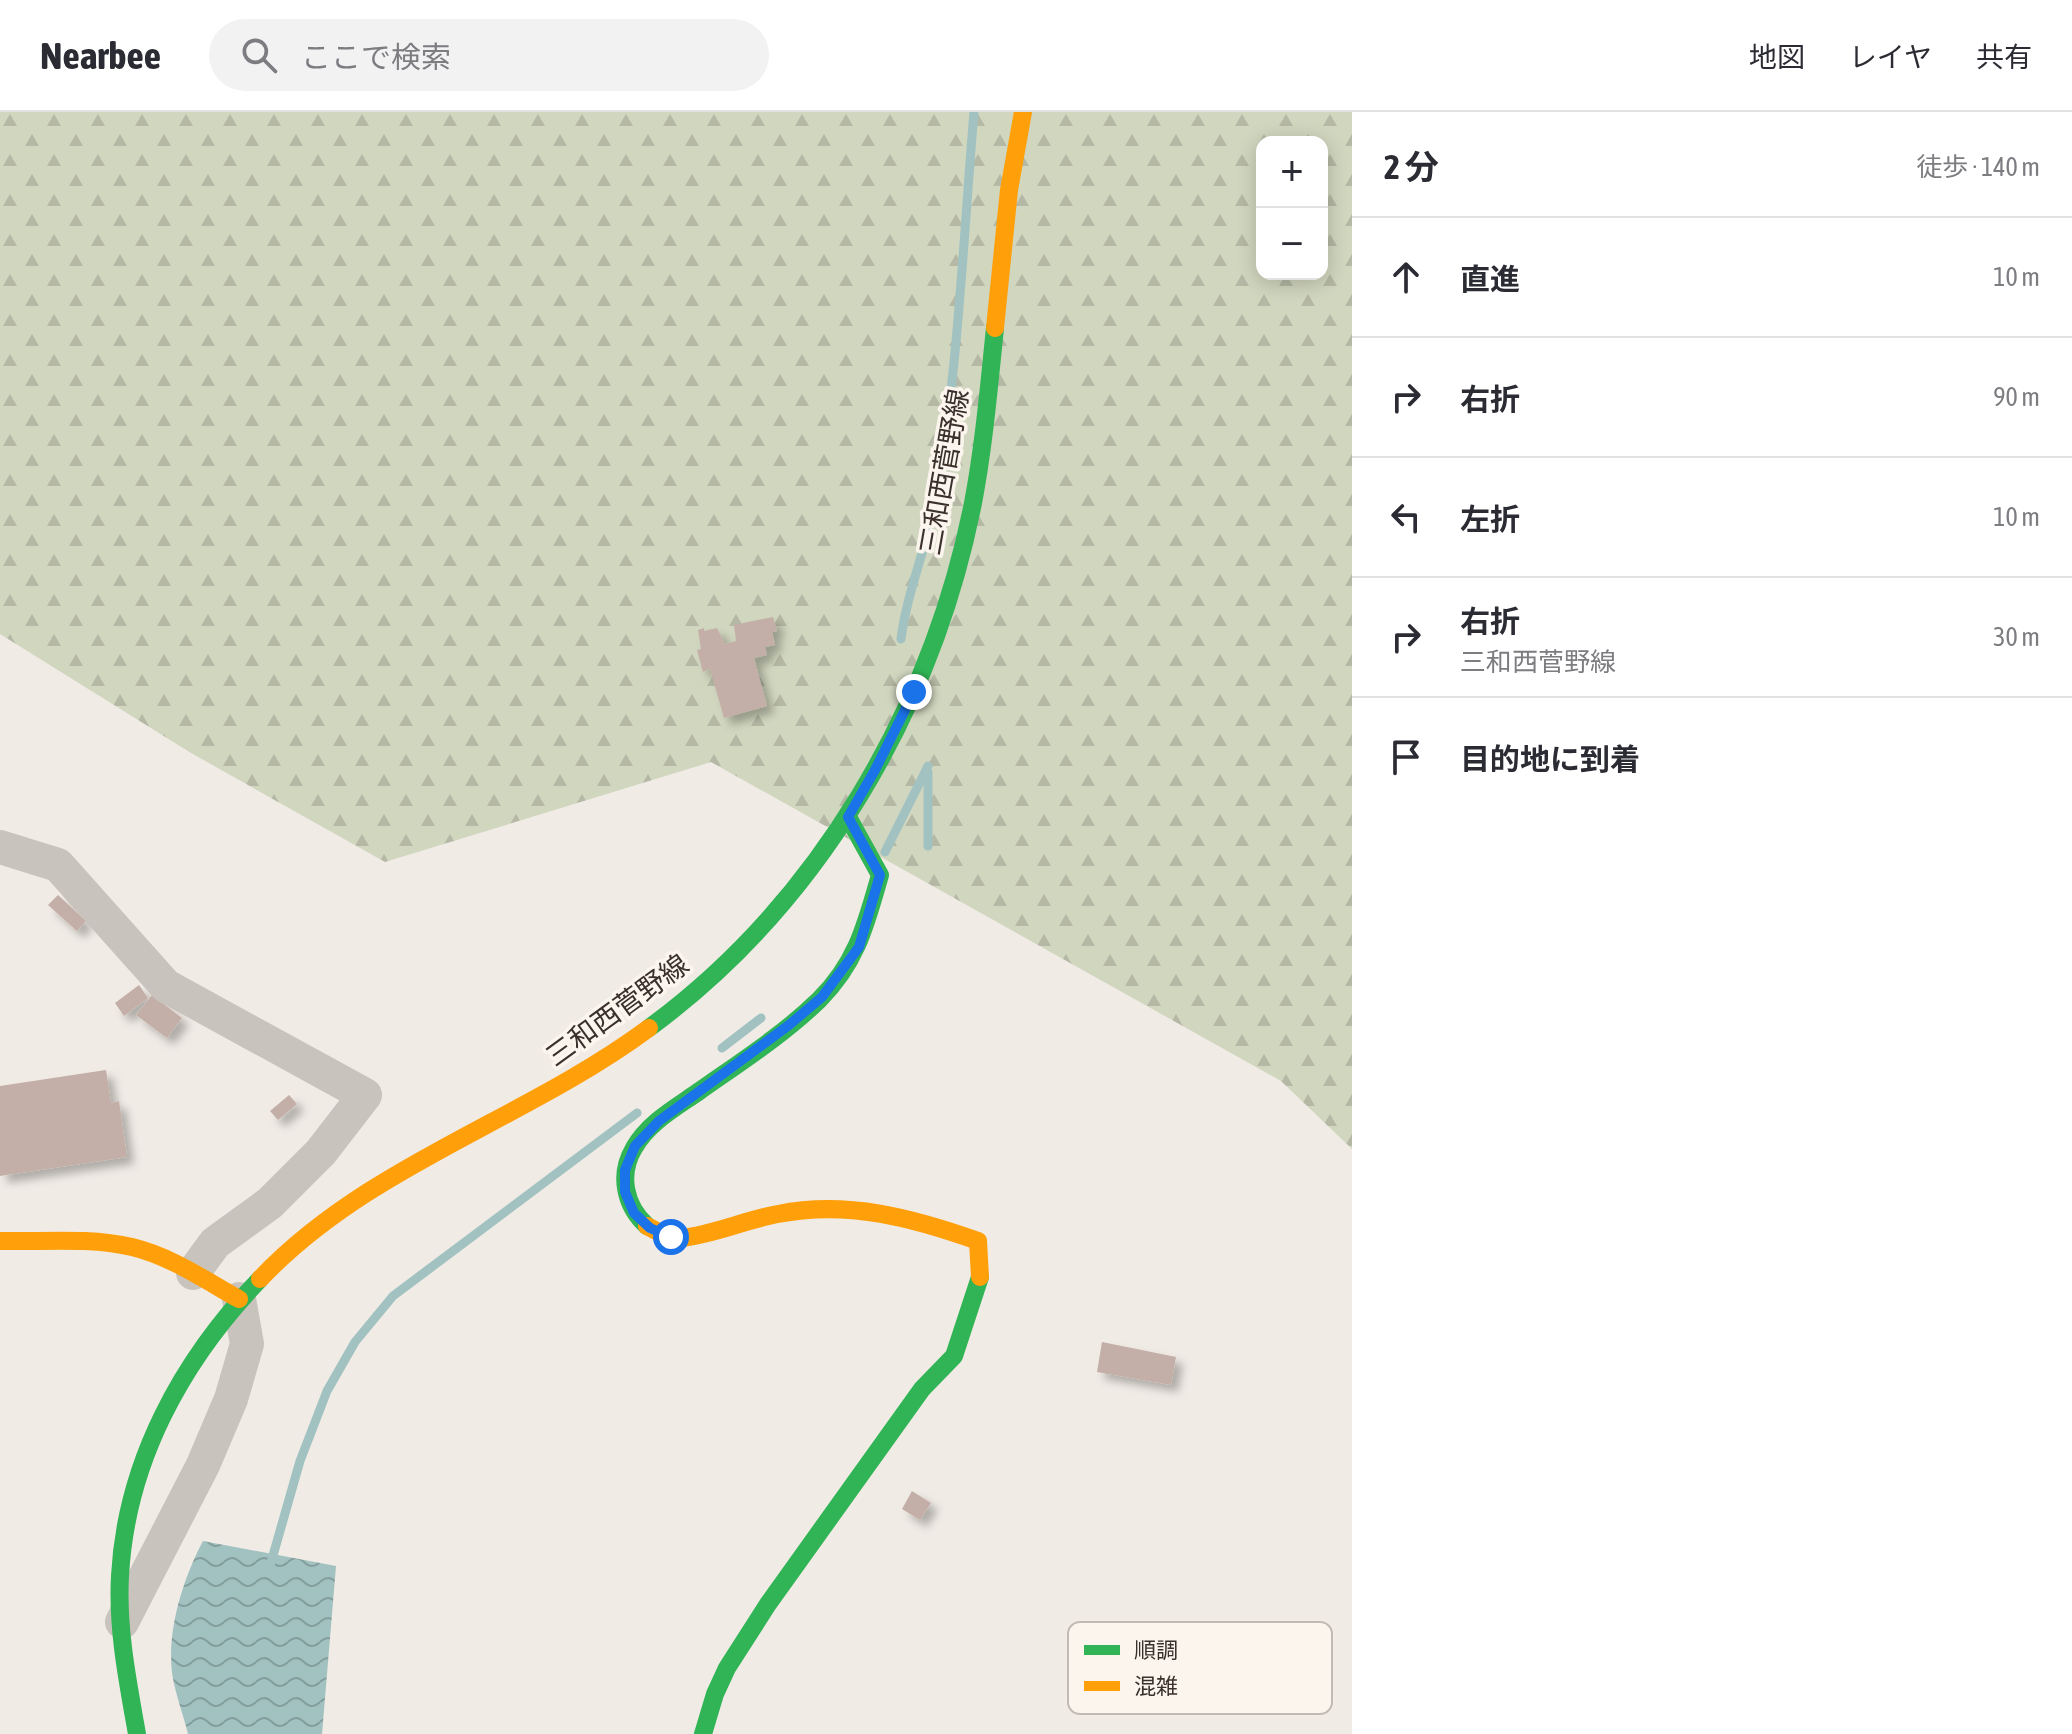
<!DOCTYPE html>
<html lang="ja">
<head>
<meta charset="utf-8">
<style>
  body { margin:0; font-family:"Asap Condensed","Noto Sans JP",sans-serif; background:#f2f2f3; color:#2b2b33 }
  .controls { position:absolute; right:24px; top:24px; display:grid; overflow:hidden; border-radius:16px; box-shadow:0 4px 20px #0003 }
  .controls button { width:72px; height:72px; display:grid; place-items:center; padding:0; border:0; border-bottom:2px solid #e1e1e2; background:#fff; color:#2b2b33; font:40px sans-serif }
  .stop { position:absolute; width:24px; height:24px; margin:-18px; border:6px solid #1a73e8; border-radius:50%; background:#fff }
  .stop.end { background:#1a73e8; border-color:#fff; box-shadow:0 2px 8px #0008 }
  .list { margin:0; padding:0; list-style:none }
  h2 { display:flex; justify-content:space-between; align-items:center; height:104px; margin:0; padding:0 32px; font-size:34px }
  h2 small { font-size:26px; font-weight:400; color:#7c7c81 }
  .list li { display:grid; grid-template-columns:52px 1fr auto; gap:24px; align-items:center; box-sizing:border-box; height:120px; padding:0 32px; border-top:2px solid #e1e1e2 }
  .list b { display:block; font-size:30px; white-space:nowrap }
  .list p { margin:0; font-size:26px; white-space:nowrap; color:#7c7c81 }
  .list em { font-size:26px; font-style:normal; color:#7c7c81 }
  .icon { flex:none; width:44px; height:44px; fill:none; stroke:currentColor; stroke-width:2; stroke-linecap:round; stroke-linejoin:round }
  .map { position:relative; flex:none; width:1352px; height:1622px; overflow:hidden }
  header { display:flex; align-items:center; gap:48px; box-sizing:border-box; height:112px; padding:0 40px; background:#fff; border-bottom:2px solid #e1e1e2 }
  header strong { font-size:38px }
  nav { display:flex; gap:44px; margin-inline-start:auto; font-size:28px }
  .search { width:560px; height:72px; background:#f2f2f3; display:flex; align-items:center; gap:20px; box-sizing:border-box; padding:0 28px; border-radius:44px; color:#7c7c81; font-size:30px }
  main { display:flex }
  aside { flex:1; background:#fff }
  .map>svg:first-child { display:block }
  .forest { fill:url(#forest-firs); fill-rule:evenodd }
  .water { fill:url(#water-waves) }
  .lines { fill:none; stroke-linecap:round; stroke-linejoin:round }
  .stream { stroke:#a1c2c1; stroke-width:9 }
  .building { fill:#c3afa7; filter:url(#shadow) }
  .street { stroke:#c9c3be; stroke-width:34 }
  .fast { stroke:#30b455; stroke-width:18 }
  .slow { stroke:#ff9f0a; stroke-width:18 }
  .route { stroke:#1a73e8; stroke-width:10 }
  .labels { text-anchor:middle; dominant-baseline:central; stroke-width:7; stroke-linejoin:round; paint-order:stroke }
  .street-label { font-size:28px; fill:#3b302b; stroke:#fbf5ee }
  .key { fill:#fbf5ee; stroke:#c1bab4; stroke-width:2 }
  .key-label { font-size:22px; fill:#3b302b }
</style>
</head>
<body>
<header>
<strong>Nearbee</strong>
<div class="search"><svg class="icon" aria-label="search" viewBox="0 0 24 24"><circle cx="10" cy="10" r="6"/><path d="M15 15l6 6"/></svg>ここで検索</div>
<nav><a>地図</a><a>レイヤ</a><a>共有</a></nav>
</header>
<main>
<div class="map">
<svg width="1352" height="1622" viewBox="0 0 1352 1622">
  <defs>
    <pattern id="forest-firs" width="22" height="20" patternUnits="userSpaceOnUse" patternTransform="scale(2)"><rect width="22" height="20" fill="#d1d6bf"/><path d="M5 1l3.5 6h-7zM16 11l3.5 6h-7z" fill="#b4b8a4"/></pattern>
    <pattern id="water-waves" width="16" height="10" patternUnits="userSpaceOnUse" patternTransform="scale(2)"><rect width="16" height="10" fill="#a1c2c1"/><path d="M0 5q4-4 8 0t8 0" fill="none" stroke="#849e9d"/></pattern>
    <filter id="shadow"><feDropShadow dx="7" dy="7" stdDeviation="4" flood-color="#0004"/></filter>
  </defs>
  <rect width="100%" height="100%" fill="#f0ebe5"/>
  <path class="forest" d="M0,0H1352V1037L1281,969L711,650L385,750L191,641L0,522ZM1262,30H1322V162H1262Z"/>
  <path class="water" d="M203,1429L336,1454L322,1622H188C183,1602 175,1581 172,1561C167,1517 183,1467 203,1429Z"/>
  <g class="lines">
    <g class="stream">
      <path d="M901,527C907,480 926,437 935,390C958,262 963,130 974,0"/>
      <polyline points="928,660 928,734"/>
      <polyline points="885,740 928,654"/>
      <polyline points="722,936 761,906"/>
      <polyline points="270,1454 300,1349 327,1279 355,1230 393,1184 637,1001"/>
    </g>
  </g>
  <g class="building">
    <polygon points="773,505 777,519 772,520 775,533 765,535 767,543 754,546 767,594 724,606 710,557 703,560 697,538 701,537 698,518 704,516 704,519 717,516 725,532 736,529 734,513"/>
    <polygon points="58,783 86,809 77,819 48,793"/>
    <polygon points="139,873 148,886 124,904 115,891"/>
    <polygon points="152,883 182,906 167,926 136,903"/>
    <polygon points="106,958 111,991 119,989 127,1045 0,1064 0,974"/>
    <polygon points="289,983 297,992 278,1008 270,999"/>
    <polygon points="1102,1230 1176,1245 1171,1273 1097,1260"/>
    <polygon points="912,1379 931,1391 920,1408 902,1397"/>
  </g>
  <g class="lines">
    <g class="street">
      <polyline points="0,735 58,753 166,874 365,983 321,1040 270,1091 215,1131 193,1161"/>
      <polyline points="122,1510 203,1353 231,1287 247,1232 239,1187"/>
    </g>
    <g class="fast">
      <path d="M649,916C819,791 932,597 973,391C984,333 989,274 995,216"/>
      <path d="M647,1114C625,1094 618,1063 634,1036C648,1011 675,996 698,980C739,951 783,923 819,888C857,850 866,812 880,763L848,705"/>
      <path d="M137,1622C128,1571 117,1517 120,1464C126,1350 182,1248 260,1167"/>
      <polyline points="703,1622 715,1582 727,1556 768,1492 922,1277 954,1244 980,1165"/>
    </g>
    <g class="slow">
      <polyline points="995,216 1009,78 1023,0"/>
      <path d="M647,1114L664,1123L682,1126C715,1122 745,1108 778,1102C847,1088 913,1106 978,1129L980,1165"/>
      <path d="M0,1129C43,1130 89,1125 132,1135C170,1144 205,1168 239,1187"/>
      <path d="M260,1167C368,1053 525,1008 649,916"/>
    </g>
  </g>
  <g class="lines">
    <polyline class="route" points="671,1125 650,1116 634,1101 625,1080 625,1058 635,1034 659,1009 789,913 822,885 859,835 880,763 848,705 875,658 914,580"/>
  </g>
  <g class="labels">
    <g class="street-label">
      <text transform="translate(944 360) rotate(-80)">三和西菅野線</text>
      <text transform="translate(617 898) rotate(-36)">三和西菅野線</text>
    </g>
  </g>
  <rect x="1068" y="1510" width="264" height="92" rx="12" class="key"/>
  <rect x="1084" y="1533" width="36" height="10" fill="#30b455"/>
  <rect x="1084" y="1569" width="36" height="10" fill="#ff9f0a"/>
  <g class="key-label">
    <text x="1134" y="1546">順調</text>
    <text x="1134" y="1582">混雑</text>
  </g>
</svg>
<div class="controls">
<button>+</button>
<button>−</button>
</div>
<div class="stop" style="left:671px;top:1125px"></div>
<div class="stop end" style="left:914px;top:580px"></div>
</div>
<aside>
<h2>2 分<small>徒歩 · 140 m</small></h2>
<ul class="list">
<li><svg class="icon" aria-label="ahead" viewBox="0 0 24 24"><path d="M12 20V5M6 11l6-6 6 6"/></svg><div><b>直進</b></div><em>10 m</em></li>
<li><svg class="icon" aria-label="right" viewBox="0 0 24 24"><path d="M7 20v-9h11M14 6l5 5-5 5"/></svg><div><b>右折</b></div><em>90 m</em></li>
<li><svg class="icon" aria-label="left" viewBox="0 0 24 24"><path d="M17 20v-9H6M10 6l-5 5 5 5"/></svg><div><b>左折</b></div><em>10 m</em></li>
<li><svg class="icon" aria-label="right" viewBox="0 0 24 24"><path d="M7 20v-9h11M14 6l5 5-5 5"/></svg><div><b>右折</b><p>三和西菅野線</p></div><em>30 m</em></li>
<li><svg class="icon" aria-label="arrive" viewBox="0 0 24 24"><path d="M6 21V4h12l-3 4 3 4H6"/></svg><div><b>目的地に到着</b></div></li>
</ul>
</aside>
</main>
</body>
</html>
